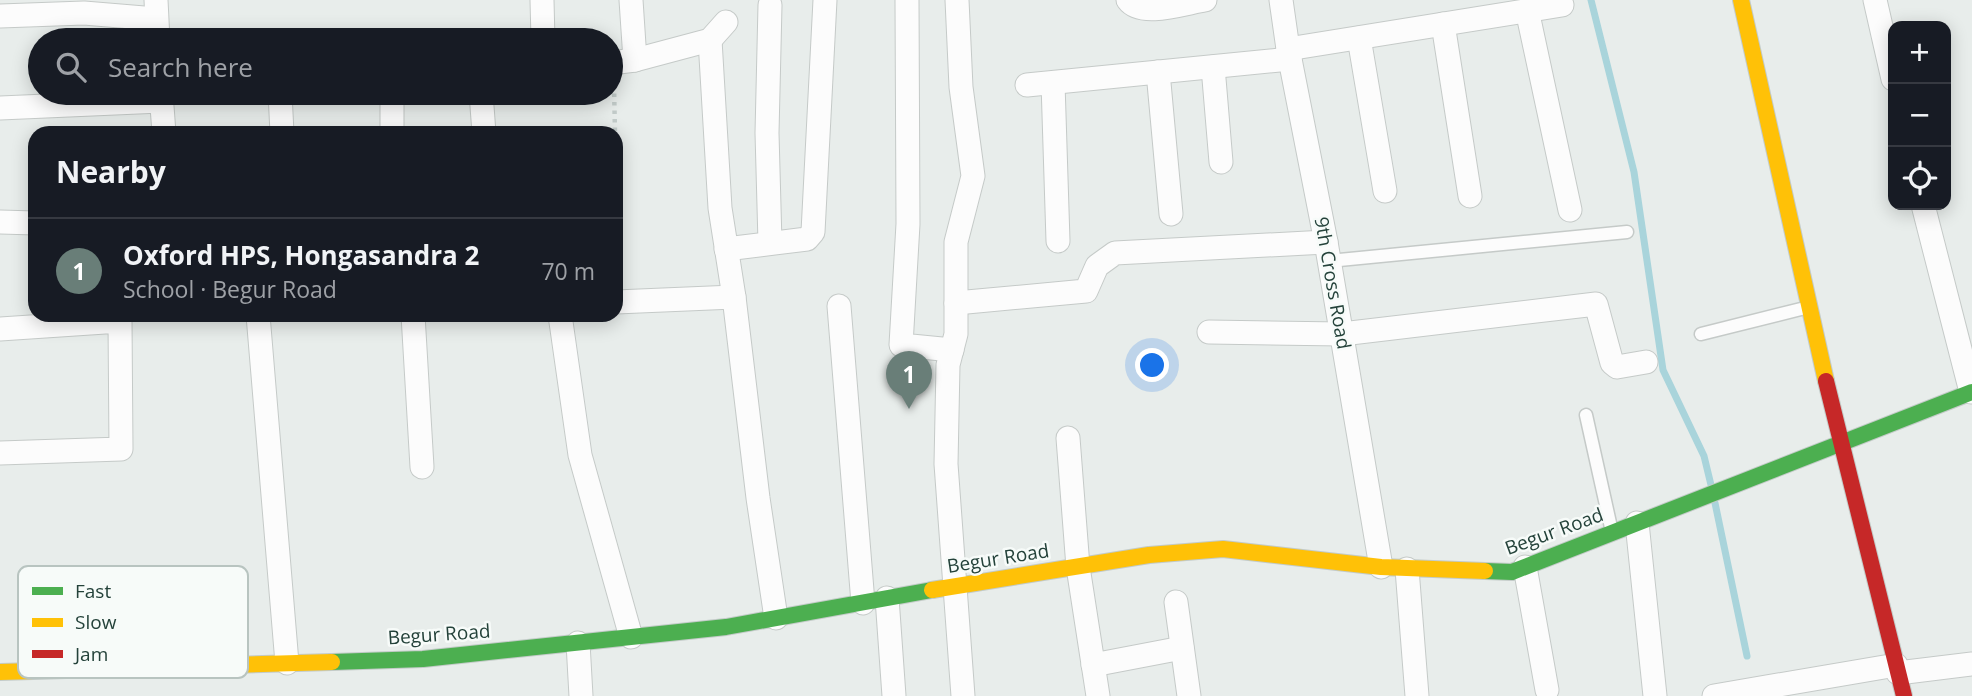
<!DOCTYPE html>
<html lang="en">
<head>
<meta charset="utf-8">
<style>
  body { margin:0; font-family:"Open Sans",sans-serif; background:#20242c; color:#f1f3f6 }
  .controls { position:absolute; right:21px; top:21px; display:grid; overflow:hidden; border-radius:14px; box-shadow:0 4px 18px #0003 }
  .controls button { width:63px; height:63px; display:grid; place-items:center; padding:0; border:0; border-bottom:2px solid #363941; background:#171b24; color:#f1f3f6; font:35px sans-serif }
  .you { position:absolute; left:1153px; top:366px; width:24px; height:24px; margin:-18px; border:5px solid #fff; border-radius:50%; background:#1a73e8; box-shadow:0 0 0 10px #1a73e833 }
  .badge { display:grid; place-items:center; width:46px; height:46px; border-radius:50%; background:#697e78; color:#fff; font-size:23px; font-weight:700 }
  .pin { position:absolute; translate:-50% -58px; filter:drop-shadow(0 2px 4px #0008) }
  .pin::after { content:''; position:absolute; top:37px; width:24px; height:21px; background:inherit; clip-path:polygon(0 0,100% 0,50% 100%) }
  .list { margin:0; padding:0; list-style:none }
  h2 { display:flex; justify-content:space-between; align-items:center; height:91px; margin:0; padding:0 28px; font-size:30px }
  h2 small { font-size:23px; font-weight:400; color:#9ea1a6 }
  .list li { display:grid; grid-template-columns:46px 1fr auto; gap:21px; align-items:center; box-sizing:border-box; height:105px; padding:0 28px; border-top:2px solid #363941 }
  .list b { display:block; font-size:26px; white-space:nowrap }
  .list p { margin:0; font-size:23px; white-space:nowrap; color:#9ea1a6 }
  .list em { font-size:23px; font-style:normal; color:#9ea1a6 }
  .icon { flex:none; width:38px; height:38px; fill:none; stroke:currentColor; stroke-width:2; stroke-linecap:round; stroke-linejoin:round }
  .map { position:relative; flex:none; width:1972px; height:696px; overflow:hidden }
  .search { position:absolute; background:#171b24; box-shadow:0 4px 18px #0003; left:28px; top:28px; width:595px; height:77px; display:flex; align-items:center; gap:18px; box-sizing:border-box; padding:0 24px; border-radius:38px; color:#9ea1a6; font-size:26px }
  .panel { position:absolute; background:#171b24; box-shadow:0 4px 18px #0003; left:28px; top:126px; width:595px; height:196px; border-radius:21px }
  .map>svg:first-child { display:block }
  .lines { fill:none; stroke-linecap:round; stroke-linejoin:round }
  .stream { stroke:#a9d4db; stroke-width:7 }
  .lane-casing { stroke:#c5cac8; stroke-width:15 }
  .street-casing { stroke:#c5cac8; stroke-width:25 }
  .fast-casing { stroke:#c3cbc8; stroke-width:18 }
  .slow-casing { stroke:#c3cbc8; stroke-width:18 }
  .jam-casing { stroke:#c3cbc8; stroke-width:18 }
  .path { stroke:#c3ccca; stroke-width:4.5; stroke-dasharray:3.5 5; stroke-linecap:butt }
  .lane { stroke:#fcfcfc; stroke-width:12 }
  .street { stroke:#fcfcfc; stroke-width:23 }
  .fast { stroke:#4caf50; stroke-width:16 }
  .slow { stroke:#ffc107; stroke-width:16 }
  .jam { stroke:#c62828; stroke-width:16 }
  .labels { text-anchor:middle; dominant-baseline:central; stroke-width:5; stroke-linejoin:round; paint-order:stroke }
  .street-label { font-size:19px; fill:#24423a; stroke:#f7fbf9 }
  .key { fill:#f7fbf9; stroke:#b8c4c0; stroke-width:2 }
  .key-label { font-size:19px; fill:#24423a }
</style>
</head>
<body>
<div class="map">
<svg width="1972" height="696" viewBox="0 0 1972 696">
  <rect width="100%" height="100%" fill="#e8edeb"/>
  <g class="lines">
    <g class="stream">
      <polyline points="1591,0 1634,172 1663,370 1704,456 1711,485"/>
      <polyline points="1715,503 1747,656"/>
    </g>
    <defs>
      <g id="lane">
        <polyline points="1329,261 1627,232"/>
        <polyline points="1701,334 1809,307"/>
        <polyline points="1586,415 1612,532"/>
      </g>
      <g id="street">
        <polyline points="156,0 158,40"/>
        <polyline points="542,0 543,40"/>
        <polyline points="631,0 635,60"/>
        <polyline points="907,0 908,224 901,345 952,350"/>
        <polyline points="957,0 961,87 973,176 956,242 956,334 948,365 946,464 963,696"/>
        <path d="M1128,0C1141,18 1185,3 1205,0"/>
        <polyline points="1281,0 1288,49 1326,242 1381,567"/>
        <polyline points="1875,0 1893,79"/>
        <polyline points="1527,10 1570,210"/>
        <polyline points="0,16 84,13 156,19"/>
        <polyline points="1443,24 1470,196"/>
        <polyline points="1359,38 1385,191"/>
        <polyline points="710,40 720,208 734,297 758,498 776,618"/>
        <polyline points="1288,49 1562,5"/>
        <polyline points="611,63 635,60 710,40 726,22"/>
        <polyline points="1213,67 1221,162"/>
        <polyline points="1158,72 1171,214"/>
        <polyline points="1053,83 1058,241"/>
        <polyline points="1027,85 1290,59"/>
        <polyline points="161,93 164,133"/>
        <polyline points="280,93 282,133"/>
        <polyline points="392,93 392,133"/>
        <polyline points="481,93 484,133"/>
        <polyline points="0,108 161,101"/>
        <polyline points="1923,205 1971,392"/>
        <polyline points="0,222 35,223"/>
        <polyline points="770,243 767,133 770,5"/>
        <polyline points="726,249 807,239 813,232 825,0"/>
        <polyline points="616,302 734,297"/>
        <polyline points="956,303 1086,291 1097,266 1115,253 1326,242"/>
        <polyline points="839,306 863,603"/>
        <polyline points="258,315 287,663"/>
        <polyline points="413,315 422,467"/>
        <polyline points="560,315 580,455 631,637"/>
        <polyline points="0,329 120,321 121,449 0,453"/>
        <polyline points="1209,332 1342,334 1596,304 1612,363 1617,367 1646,362"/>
        <polyline points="1068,438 1078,567 1098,696"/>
        <polyline points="1637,523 1655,696"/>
        <polyline points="1525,567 1547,690"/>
        <polyline points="1407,569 1417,696"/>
        <polyline points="887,598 894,696"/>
        <polyline points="1176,602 1189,696"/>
        <polyline points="578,643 581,696"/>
        <polyline points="1093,665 1182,648"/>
        <polyline points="1898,673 1972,664"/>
        <polyline points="1714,696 1896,665"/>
      </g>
      <g id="fast">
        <polyline points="1485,571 1512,572 1972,392"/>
        <polyline points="332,662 423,659 726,627 932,590"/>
      </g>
      <g id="slow">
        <polyline points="1741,0 1826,381"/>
        <polyline points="932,590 1149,555 1223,549 1381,567 1485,571"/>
        <polyline points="0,672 332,662"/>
      </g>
      <polyline id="jam" points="1826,381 1904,696"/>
    </defs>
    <use href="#lane" class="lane-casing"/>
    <use href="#street" class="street-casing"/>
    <use href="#fast" class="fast-casing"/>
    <use href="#slow" class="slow-casing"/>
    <use href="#jam" class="jam-casing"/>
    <polyline class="path" points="614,85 615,133"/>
    <use href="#lane" class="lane"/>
    <use href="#street" class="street"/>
    <use href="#fast" class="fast"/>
    <use href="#slow" class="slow"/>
    <use href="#jam" class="jam"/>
  </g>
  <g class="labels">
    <g class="street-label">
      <text transform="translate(1333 283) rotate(80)">9th Cross Road</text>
      <text transform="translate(1554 531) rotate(-20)">Begur Road</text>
      <text transform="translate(998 558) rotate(-9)">Begur Road</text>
      <text transform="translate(439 634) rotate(-4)">Begur Road</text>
    </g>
  </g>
  <rect x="18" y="566" width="230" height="112" rx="10" class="key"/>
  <rect x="32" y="587" width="31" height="8" fill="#4caf50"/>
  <rect x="32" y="618" width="31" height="9" fill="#ffc107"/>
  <rect x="32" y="650" width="31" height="8" fill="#c62828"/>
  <g class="key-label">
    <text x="75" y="598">Fast</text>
    <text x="75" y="629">Slow</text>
    <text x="75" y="661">Jam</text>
  </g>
</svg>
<div class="controls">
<button>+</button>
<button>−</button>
<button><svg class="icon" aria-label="locate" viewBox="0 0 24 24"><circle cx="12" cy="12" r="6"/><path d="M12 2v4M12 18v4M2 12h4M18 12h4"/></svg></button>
</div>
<div class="you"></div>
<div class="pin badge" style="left:909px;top:409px">1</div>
<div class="search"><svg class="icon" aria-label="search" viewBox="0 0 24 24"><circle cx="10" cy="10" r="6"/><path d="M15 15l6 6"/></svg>Search here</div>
<section class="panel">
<h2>Nearby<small></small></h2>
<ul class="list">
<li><span class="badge">1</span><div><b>Oxford HPS, Hongasandra 2</b><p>School · Begur Road</p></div><em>70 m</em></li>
</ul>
</section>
</div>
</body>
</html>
